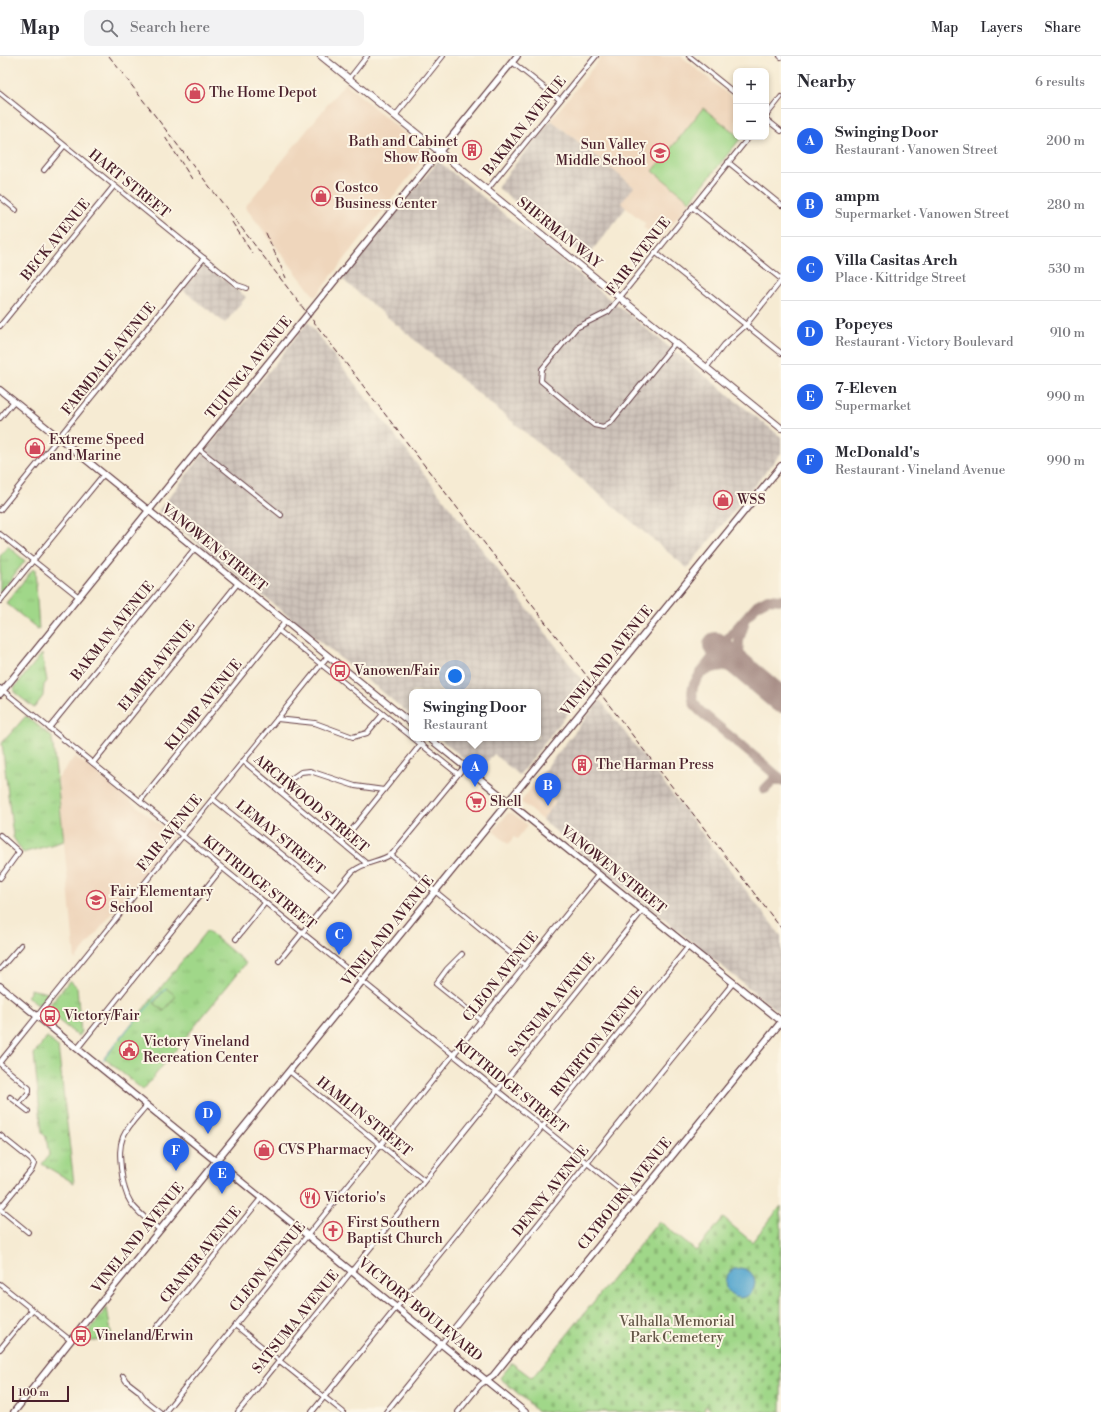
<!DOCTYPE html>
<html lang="en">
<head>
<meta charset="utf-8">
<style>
  body { margin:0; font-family:"Libre Bodoni",serif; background:#f2f2f3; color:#2b2b33 }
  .controls { position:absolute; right:12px; top:12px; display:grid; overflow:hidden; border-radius:8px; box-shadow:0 2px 6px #0003 }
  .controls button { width:36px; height:36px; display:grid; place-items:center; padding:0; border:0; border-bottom:1px solid #e1e1e2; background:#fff; color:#2b2b33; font:20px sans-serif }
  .scale { position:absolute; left:12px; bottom:10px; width:57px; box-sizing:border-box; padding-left:4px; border:2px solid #4a1f2b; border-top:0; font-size:11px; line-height:14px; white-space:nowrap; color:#4a1f2b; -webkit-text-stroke:3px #fcf5e5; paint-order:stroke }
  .you { position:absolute; left:455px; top:620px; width:14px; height:14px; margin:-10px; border:3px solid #fff; border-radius:50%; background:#1a73e8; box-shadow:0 0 0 6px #1a73e833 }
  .badge { display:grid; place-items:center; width:26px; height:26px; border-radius:50%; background:#2563eb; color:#fff; font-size:13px; font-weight:700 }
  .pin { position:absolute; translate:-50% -33px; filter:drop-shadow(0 1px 2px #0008) }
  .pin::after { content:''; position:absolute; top:21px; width:14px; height:12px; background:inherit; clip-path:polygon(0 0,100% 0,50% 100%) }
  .popup { position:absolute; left:409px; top:633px; width:132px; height:52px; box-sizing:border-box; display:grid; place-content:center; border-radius:8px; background:#fff; filter:drop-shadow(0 1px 3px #0005); font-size:13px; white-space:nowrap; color:#7c7c81 }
  .popup b { font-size:15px; color:#2b2b33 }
  .popup::after { content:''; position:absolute; left:50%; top:100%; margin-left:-8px; border:8px solid transparent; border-top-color:#fff }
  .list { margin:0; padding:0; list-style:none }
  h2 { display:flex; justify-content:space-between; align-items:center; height:52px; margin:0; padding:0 16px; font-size:17px }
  h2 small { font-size:13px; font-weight:400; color:#7c7c81 }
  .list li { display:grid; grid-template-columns:26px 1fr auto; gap:12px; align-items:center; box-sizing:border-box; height:64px; padding:0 16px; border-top:1px solid #e1e1e2 }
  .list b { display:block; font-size:15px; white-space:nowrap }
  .list p { margin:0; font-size:13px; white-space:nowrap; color:#7c7c81 }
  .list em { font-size:13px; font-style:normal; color:#7c7c81 }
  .icon { flex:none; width:22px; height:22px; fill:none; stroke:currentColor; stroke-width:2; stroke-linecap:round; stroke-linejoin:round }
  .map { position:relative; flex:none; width:781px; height:1356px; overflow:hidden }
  header { display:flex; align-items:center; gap:24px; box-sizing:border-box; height:56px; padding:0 20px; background:#fff; border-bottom:1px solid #e1e1e2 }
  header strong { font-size:19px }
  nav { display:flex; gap:22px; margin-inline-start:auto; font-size:14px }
  .search { width:280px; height:36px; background:#f2f2f3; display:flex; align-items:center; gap:10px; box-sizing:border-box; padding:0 14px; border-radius:8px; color:#7c7c81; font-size:15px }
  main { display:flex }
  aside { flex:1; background:#fff }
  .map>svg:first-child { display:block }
  .built { fill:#efd6bc }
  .industrial { fill:url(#industrial-grid) }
  .grass { fill:url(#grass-tufts); stroke:#757b5a }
  .cemetery { fill:url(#cemetery-stones); stroke:#757b5a }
  .pitch { fill:#a0d789; stroke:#757b5a }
  .water { fill:#53a5ce; stroke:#4e627c }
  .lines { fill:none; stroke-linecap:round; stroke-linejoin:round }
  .stream { stroke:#53a5ce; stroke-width:1 }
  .taxiway { stroke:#a0857f; stroke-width:10 }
  .runway { stroke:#a0857f; stroke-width:26 }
  .street-casing { stroke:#643e44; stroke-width:6 }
  .secondary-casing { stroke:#643e44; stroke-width:8 }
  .primary-casing { stroke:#643e44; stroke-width:8 }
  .street { stroke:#fff; stroke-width:4 }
  .secondary { stroke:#fff; stroke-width:5.5 }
  .primary { stroke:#fff; stroke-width:6 }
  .rail { stroke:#4a1f2b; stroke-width:1; stroke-dasharray:6 3; stroke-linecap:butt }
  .labels { text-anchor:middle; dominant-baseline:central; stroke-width:4; stroke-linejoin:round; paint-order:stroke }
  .poi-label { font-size:14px; fill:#4a1f2b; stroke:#fcf5e5; text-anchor:start }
  .street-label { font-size:14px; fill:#4a1f2b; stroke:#fcf5e5 }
  .park-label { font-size:14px; fill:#645647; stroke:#fcf5e5 }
</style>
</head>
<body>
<header>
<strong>Map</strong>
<div class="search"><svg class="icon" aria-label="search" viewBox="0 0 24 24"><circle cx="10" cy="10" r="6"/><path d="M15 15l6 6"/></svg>Search here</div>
<nav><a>Map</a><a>Layers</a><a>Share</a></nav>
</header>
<main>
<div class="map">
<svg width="781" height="1356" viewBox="0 0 781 1356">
  <defs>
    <pattern id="industrial-grid" width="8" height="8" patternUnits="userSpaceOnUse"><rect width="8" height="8" fill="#cdc2b9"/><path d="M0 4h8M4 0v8" fill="none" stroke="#b2a69f"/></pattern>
    <pattern id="grass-tufts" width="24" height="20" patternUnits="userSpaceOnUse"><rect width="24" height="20" fill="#a0d789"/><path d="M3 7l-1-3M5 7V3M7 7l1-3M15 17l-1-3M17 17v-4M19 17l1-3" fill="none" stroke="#8bb876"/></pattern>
    <pattern id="cemetery-stones" width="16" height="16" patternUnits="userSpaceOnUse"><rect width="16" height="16" fill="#a0d789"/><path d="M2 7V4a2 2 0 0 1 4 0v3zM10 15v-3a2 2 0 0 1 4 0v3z" fill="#8bb876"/></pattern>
  </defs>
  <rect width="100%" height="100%" fill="#fcf5e5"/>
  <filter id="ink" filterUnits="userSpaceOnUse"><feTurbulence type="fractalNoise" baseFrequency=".025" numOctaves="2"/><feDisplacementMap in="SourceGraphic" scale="8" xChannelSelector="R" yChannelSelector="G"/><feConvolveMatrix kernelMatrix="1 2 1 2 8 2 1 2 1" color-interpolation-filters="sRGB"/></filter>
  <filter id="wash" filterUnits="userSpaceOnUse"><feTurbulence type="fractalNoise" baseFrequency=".012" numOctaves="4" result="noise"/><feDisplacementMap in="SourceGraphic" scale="16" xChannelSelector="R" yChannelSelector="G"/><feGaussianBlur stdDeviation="0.9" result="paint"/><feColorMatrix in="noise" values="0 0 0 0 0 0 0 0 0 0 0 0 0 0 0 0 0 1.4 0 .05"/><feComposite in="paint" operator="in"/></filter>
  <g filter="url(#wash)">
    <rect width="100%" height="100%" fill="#f6ebd3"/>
    <g class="built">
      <polygon points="602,0 681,0 736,45 736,81 742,81 659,184 643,171 646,168 620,147 633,131 551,64"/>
      <polygon points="345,27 428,97 315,241 245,151"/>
      <polygon points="75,700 174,780 75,904 58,722"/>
      <polygon points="535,726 548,736 546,738 556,746 542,764 521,746"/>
      <polygon points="508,757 512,757 528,769 517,783 514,781 508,788 493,775"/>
    </g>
    <g class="industrial">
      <polygon points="551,64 634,131 621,147 626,152 586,202 497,131"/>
      <polygon points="438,105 781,381 781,397 687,512 342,223"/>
      <polygon points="205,208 246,241 225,267 183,234"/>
      <polygon points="308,266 588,632 519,719 494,698 479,715 439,682 538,682 538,636 412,636 412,660 158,455"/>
      <polygon points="600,644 781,880 781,958 542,764 556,746 546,738 547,735 535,726"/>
    </g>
    <g class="grass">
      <polygon points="8,490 25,505 0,537 0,500"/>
      <polygon points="33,513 35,513 39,574 6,547"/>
      <polygon points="42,598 47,625 44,629 43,640 34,652 14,636 14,632"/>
      <polygon points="26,660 52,681 64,785 23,797 13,781 2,687"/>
      <polygon points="207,874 246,907 143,1034 104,1002"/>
      <polygon points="70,924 77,931 81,978 78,980 48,956 48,951"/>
      <polygon points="30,933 48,937 40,948 36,948 27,940 30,937"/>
      <polygon points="47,981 58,991 74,1127 42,1108 49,1099 46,1081 42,1077 34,998"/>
      <polygon points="107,1252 112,1282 80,1287"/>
    </g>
    <polygon class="cemetery" points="781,1150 781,1356 713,1356 706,1350 703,1356 537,1356 528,1346 500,1322 512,1307 532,1322 659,1165 696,1195 723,1162 752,1186"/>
    <g class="pitch">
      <polygon points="703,52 736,78 736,81 741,82 690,145 653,115"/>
      <polygon points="166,932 176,940 164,955 154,947"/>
    </g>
    <circle class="water" cx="740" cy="1227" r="15"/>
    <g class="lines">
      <polyline class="stream" points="103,1004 130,970 166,932"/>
      <g class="taxiway">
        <path d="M781,544L768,543L757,549C744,564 697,616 693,631C691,641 694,650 701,656L781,723"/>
        <path d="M744,569C734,593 738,600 753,620"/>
        <path d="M704,616C719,606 735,611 751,619"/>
        <polyline points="765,733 773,725 781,725"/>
      </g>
      <polyline class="runway" points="716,589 781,644"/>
    </g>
  </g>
  <g filter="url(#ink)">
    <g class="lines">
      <defs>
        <g id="street">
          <polyline points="689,0 736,38"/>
          <polyline points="780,0 781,1"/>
          <polyline points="512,6 560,44"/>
          <polyline points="349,23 367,0"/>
          <polyline points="0,37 237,229 246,232"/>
          <polyline points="395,60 443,0"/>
          <polyline points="766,60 781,41"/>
          <polyline points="766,63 781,75"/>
          <polyline points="728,106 781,149"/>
          <polyline points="44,114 64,90"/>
          <polyline points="487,134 596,0"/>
          <polyline points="0,141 16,154"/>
          <polyline points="692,151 781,223"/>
          <polyline points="655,196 781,297"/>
          <polyline points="0,270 114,130"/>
          <polyline points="675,287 611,366 603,371 594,369 589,365 541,325 542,313 576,272 608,256 749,81"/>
          <polyline points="706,312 724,289 746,269 781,225"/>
          <polyline points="0,362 14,345"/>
          <polyline points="199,393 281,459"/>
          <polyline points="0,454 204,202"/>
          <polyline points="0,478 79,541"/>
          <polyline points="0,545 104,418"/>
          <polyline points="278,574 412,681"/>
          <polyline points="0,632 634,1145"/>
          <polyline points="277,663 315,667 353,681 367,677 383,658"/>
          <polyline points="49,672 195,492"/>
          <polyline points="413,682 458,718"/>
          <polyline points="243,705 366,807"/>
          <polyline points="93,707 238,527"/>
          <polyline points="281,736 291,723 301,716 310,715 355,730 384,734"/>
          <polyline points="213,743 333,839"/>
          <polyline points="140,745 285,566"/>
          <polyline points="0,779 19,796 0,822"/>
          <polyline points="342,786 421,688"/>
          <polyline points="391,799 525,909"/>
          <polyline points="236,883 265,847"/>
          <polyline points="462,898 447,913 436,928 481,964"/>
          <path d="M279,905L352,816C367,804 380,807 393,797L464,711"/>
          <polyline points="0,913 21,889"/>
          <polyline points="77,993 222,812"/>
          <polyline points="0,1006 328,600"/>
          <polyline points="0,1008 29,1032 29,1036 19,1048"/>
          <polyline points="289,1015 424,1124"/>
          <polyline points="10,1041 28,1055"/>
          <path d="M147,1049C139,1059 128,1069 123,1081C119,1091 120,1101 121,1112C125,1148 133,1152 160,1174"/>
          <polyline points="0,1079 31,1104 34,1108 32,1113 0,1152"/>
          <polyline points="0,1153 28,1176"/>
          <polyline points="0,1228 70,1284"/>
          <polyline points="235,1269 343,1356"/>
          <polyline points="157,1271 262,1141"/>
          <polyline points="0,1293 32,1254"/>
          <polyline points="123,1320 126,1325 139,1335 146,1345 160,1356"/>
          <polyline points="165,1356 599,818"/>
          <polyline points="238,1356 643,854"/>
          <polyline points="312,1356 688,891"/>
          <polyline points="386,1356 733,927"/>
          <polyline points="458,1356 480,1329 487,1324"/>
        </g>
        <g id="secondary">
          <polyline points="0,334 412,668"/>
          <polyline points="0,638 517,0"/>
          <polyline points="429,682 781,965"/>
          <polyline points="0,930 525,1356"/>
          <polyline points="487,1324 493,1320 781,966"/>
          <polyline points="14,1356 90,1260 781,410"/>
        </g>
        <polyline id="primary" points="321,0 781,372"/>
      </defs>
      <use href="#street" class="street-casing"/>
      <use href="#secondary" class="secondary-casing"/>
      <use href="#primary" class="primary-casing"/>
      <use href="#street" class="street"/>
      <use href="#secondary" class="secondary"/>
      <use href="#primary" class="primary"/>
      <g class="rail">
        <polyline points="109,0 781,872"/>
        <polyline points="165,81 192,123"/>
        <polyline points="232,166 252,197"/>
        <polyline points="266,177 286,222"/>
      </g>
    </g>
  </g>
  <defs>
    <symbol id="shop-ring" viewBox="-11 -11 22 22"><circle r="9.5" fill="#fcf5e5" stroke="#d1495b" stroke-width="1.5"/><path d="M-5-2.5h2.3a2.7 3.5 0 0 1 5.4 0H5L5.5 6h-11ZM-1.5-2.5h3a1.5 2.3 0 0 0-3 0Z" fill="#d1495b"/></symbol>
    <symbol id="building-ring" viewBox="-11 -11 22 22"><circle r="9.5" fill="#fcf5e5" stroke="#d1495b" stroke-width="1.5"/><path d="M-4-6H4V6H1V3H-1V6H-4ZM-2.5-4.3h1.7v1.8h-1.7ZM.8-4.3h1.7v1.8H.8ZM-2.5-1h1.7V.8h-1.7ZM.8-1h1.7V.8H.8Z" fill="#d1495b"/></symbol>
    <symbol id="school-ring" viewBox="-11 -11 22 22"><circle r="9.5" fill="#fcf5e5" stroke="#d1495b" stroke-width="1.5"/><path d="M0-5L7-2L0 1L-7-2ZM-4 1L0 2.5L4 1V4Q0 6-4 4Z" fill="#d1495b"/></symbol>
    <symbol id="bus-ring" viewBox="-11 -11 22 22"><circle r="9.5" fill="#fcf5e5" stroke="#d1495b" stroke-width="1.5"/><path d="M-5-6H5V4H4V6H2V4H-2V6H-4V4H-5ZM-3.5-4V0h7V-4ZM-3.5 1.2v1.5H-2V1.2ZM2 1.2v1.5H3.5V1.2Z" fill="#d1495b"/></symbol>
    <symbol id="supermarket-ring" viewBox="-11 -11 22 22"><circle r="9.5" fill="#fcf5e5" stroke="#d1495b" stroke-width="1.5"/><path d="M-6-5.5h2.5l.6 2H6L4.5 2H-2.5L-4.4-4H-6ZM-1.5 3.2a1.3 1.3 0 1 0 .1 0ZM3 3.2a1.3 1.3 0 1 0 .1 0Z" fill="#d1495b"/></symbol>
    <symbol id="civic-ring" viewBox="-11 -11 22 22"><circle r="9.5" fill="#fcf5e5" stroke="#d1495b" stroke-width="1.5"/><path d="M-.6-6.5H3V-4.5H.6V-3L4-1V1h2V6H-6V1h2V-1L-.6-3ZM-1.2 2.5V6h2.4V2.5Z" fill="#d1495b"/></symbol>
    <symbol id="restaurant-ring" viewBox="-11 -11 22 22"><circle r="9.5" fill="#fcf5e5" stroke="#d1495b" stroke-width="1.5"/><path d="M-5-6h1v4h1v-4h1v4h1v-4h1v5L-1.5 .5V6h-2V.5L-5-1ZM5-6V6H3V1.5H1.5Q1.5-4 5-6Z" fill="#d1495b"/></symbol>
    <symbol id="church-ring" viewBox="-11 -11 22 22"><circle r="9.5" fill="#fcf5e5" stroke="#d1495b" stroke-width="1.5"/><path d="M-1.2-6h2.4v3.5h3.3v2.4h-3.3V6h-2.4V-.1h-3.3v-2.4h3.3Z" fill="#d1495b"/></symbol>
  </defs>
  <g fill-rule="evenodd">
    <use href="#shop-ring" x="184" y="26" width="22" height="22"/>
    <use href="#building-ring" x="461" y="83" width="22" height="22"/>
    <use href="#school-ring" x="649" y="86" width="22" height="22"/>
    <use href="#shop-ring" x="310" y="129" width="22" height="22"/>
    <use href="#shop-ring" x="24" y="381" width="22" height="22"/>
    <use href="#shop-ring" x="712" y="433" width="22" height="22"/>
    <use href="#bus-ring" x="329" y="604" width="22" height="22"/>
    <use href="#building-ring" x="571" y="698" width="22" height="22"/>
    <use href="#supermarket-ring" x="465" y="735" width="22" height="22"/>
    <use href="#school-ring" x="85" y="833" width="22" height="22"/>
    <use href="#bus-ring" x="39" y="949" width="22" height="22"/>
    <use href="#civic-ring" x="118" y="983" width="22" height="22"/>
    <use href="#shop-ring" x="253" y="1083" width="22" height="22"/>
    <use href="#restaurant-ring" x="299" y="1131" width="22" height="22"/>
    <use href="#church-ring" x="322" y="1164" width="22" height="22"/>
    <use href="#bus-ring" x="70" y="1269" width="22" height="22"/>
  </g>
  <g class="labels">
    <g class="poi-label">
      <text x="209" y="37">The Home Depot</text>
      <text x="458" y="86" text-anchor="end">Bath and Cabinet<tspan x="458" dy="16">Show Room</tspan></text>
      <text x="646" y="89" text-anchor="end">Sun Valley<tspan x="646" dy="16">Middle School</tspan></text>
      <text x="335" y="132">Costco<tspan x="335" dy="16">Business Center</tspan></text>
      <text x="49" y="384">Extreme Speed<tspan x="49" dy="16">and Marine</tspan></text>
      <text x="737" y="444">WSS</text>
      <text x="354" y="615">Vanowen/Fair</text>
      <text x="596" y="709">The Harman Press</text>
      <text x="490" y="746">Shell</text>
      <text x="110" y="836">Fair Elementary<tspan x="110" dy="16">School</tspan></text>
      <text x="64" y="960">Victory/Fair</text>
      <text x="143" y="986">Victory Vineland<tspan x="143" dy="16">Recreation Center</tspan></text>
      <text x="278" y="1094">CVS Pharmacy</text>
      <text x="324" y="1142">Victorio's</text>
      <text x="347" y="1167">First Southern<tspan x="347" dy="16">Baptist Church</tspan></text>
      <text x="95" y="1280">Vineland/Erwin</text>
    </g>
    <g class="street-label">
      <text transform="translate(525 70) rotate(-51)">BAKMAN AVENUE</text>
      <text transform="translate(129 128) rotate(39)">HART STREET</text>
      <text transform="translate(559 177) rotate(39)">SHERMAN WAY</text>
      <text transform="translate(56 184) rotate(-51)">BECK AVENUE</text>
      <text transform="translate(639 200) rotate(-52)">FAIR AVENUE</text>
      <text transform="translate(109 303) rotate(-51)">FARMDALE AVENUE</text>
      <text transform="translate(249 312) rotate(-51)">TUJUNGA AVENUE</text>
      <text transform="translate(214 492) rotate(39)">VANOWEN STREET</text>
      <text transform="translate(113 575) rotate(-51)">BAKMAN AVENUE</text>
      <text transform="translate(607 605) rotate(-51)">VINELAND AVENUE</text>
      <text transform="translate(157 610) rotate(-51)">ELMER AVENUE</text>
      <text transform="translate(204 649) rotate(-51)">KLUMP AVENUE</text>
      <text transform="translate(311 748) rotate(40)">ARCHWOOD STREET</text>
      <text transform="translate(170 777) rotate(-51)">FAIR AVENUE</text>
      <text transform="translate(280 782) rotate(39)">LEMAY STREET</text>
      <text transform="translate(613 814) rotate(39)">VANOWEN STREET</text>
      <text transform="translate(259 827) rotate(39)">KITTRIDGE STREET</text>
      <text transform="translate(388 875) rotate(-51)">VINELAND AVENUE</text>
      <text transform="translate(501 921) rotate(-51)">CLEON AVENUE</text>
      <text transform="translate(552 949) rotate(-51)">SATSUMA AVENUE</text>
      <text transform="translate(597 986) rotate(-51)">RIVERTON AVENUE</text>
      <text transform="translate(511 1031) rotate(39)">KITTRIDGE STREET</text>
      <text transform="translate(364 1061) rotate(39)">HAMLIN STREET</text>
      <text transform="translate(551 1135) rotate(-51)">DENNY AVENUE</text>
      <text transform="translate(625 1138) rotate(-51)">CLYBOURN AVENUE</text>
      <text transform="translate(138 1182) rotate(-51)">VINELAND AVENUE</text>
      <text transform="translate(201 1199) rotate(-51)">CRANER AVENUE</text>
      <text transform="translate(268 1211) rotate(-51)">CLEON AVENUE</text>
      <text transform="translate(420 1254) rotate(39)">VICTORY BOULEVARD</text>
      <text transform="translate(296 1266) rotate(-51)">SATSUMA AVENUE</text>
    </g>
    <g class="park-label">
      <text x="677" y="1266">Valhalla Memorial<tspan x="677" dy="16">Park Cemetery</tspan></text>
    </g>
  </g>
</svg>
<div class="controls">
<button>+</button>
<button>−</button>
</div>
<div class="scale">100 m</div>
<div class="you"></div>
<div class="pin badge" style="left:475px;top:731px">A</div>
<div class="popup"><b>Swinging Door</b>Restaurant</div>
<div class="pin badge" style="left:548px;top:750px">B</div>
<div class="pin badge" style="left:339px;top:899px">C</div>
<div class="pin badge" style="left:208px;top:1078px">D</div>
<div class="pin badge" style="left:222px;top:1138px">E</div>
<div class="pin badge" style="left:176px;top:1115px">F</div>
</div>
<aside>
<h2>Nearby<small>6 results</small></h2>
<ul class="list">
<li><span class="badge">A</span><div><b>Swinging Door</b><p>Restaurant · Vanowen Street</p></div><em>200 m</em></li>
<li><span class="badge">B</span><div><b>ampm</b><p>Supermarket · Vanowen Street</p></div><em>280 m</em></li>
<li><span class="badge">C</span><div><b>Villa Casitas Arch</b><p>Place · Kittridge Street</p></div><em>530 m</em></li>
<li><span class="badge">D</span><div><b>Popeyes</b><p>Restaurant · Victory Boulevard</p></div><em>910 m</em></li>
<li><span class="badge">E</span><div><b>7-Eleven</b><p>Supermarket</p></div><em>990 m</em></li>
<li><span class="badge">F</span><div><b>McDonald's</b><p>Restaurant · Vineland Avenue</p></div><em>990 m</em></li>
</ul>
</aside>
</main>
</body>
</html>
